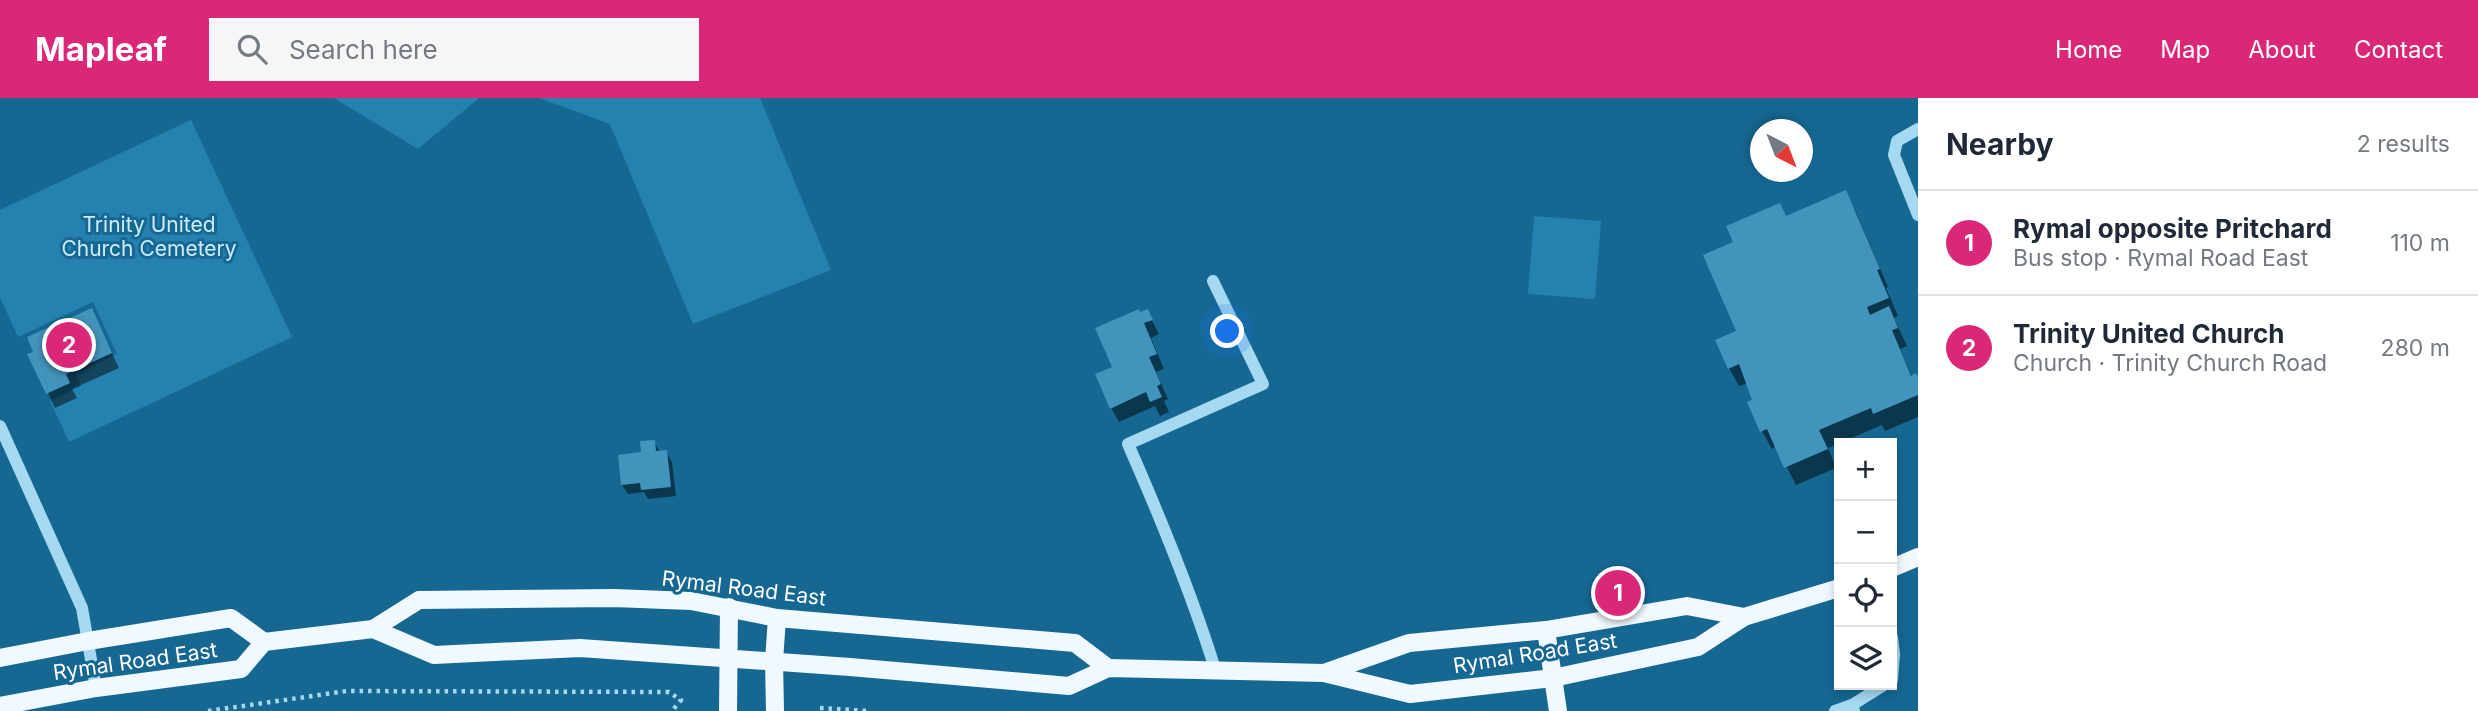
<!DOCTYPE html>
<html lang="en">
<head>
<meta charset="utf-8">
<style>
  body { margin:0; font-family:Inter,sans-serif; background:#f6f6f7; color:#1f2937 }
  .controls { position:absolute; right:21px; bottom:21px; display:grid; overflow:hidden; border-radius:0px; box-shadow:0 4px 10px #0003 }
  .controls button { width:63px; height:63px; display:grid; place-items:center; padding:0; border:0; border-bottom:2px solid #e0e1e3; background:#fff; color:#1f2937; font:35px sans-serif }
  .compass { position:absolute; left:1750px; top:21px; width:63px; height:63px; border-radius:50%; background:#fff; box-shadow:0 4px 10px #0003; rotate:138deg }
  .you { position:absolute; left:1228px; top:234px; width:24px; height:24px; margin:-18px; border:5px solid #fff; border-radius:50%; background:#1a73e8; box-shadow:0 0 0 10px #1a73e833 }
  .badge { display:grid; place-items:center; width:46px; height:46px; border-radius:50%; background:#db2777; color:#fff; font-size:23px; font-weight:700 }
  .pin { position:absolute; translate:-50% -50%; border:4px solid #fff; box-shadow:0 2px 7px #0006 }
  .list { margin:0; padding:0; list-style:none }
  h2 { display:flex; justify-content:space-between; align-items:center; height:91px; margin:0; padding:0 28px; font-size:30px }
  h2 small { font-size:23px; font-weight:400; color:#747a83 }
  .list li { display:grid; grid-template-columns:46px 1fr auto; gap:21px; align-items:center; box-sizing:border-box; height:105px; padding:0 28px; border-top:2px solid #e0e1e3 }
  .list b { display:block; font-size:26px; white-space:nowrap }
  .list p { margin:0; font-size:23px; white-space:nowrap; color:#747a83 }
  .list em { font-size:23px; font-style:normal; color:#747a83 }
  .icon { flex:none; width:38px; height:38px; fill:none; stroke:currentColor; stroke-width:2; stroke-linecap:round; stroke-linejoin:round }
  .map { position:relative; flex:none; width:1918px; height:613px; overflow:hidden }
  header { display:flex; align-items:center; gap:42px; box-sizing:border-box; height:98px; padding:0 35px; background:#db2777; color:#fff }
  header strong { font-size:33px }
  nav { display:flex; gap:38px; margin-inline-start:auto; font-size:24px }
  .search { width:490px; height:63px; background:#f6f6f7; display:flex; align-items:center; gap:18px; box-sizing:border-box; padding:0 24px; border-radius:0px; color:#747a83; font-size:26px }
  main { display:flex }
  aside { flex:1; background:#fff }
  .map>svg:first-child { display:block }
  .green { fill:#2582b0 }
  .shadow { fill:#0007 }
  .building { fill:#4394bd }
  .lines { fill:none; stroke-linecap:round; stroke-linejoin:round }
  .path { stroke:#a5d8f1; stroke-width:4.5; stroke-dasharray:3.5 5; stroke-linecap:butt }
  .minor { stroke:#a5d8f1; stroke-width:12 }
  .major { stroke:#eff9ff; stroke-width:18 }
  .labels { text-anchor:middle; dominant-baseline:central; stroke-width:6; stroke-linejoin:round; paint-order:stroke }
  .park-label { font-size:21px; fill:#ccecfc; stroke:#166893 }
  .street-label { font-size:21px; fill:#fff; stroke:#166893 }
</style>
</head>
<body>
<header>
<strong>Mapleaf</strong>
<div class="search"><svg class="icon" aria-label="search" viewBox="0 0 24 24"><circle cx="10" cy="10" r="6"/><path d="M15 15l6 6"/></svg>Search here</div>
<nav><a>Home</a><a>Map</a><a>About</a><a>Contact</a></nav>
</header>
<main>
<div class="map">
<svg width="1918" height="613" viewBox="0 0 1918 613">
  <rect width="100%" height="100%" fill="#166893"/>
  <g class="green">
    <polygon points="334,0 479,0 418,51"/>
    <polygon points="539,0 760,0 831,172 693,226 610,26"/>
    <polygon points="191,22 292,239 69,344 50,303 81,288 76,276 117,256 93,204 18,239 0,199 0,112"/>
    <polygon points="1534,118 1601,123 1595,201 1528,196"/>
  </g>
  <g class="shadow">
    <polygon points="1845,94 1855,112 1888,189 1886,190 1898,218 1894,220 1907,248 1900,251 1912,279 1918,281 1918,319 1885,333 1882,327 1828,350 1836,370 1796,387 1776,348 1772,351 1762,333 1748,285 1739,288 1729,270 1738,234 1787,120"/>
    <polygon points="91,212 119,270 72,291 77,300 55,310 30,257"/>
    <polygon points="1147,213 1159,236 1151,240 1164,271 1156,274 1168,301 1164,303 1169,314 1160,318 1155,308 1119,324 1111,310 1114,270 1140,216"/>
    <polygon points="654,344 660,354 666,354 672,364 676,398 648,401 644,394 628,396 622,387"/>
  </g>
  <g class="building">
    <polygon points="1846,92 1880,171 1877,172 1889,200 1867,209 1870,217 1889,208 1898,230 1892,232 1911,278 1916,275 1918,279 1918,297 1873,316 1871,310 1819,332 1828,351 1784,370 1767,331 1760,334 1747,304 1752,302 1739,266 1728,271 1715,242 1736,233 1703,157 1733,144 1726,128 1780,105 1786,118"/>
    <polygon points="92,210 112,255 66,276 70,285 46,296 27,256 33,254 27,239"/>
    <polygon points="1139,211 1140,214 1148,211 1153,222 1144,225 1157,256 1149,259 1161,286 1157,288 1162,299 1150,304 1146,294 1110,311 1095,276 1112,269 1095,230"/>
    <polygon points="655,342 656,353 667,352 671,389 641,392 640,385 621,387 618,357 641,354 640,343"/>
  </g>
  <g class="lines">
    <g class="path">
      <polyline points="820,610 868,613"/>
      <polyline points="208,613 347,593 669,594 681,602 672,613"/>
    </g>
    <g class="minor">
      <polyline points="1918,31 1897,43 1894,57 1918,117"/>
      <path d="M1213,183L1263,286L1128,346C1161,421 1192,496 1216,574"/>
      <polyline points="0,328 82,510 96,590"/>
      <polyline points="1892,539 1894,556 1892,582"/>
      <polyline points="1852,607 1884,587"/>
      <polyline points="1835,613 1852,607 1854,613"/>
    </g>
    <g class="major">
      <polyline points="1892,470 1918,459"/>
      <polyline points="373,531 434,557 580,550 850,569 1069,588 1108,570 1324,575 1410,596 1553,580 1698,549 1744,519 1839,490"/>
      <polyline points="1546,532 1558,613"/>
      <polyline points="0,560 88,543 231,520 264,544"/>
      <polyline points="1324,575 1409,545 1546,532 1687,508 1744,519"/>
      <polyline points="0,608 96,590 241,571 264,544 373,531 419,502 614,500 691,503 777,520 1075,545 1108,570"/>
      <polyline points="728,613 729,509"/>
      <polyline points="775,613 774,563 777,520"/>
    </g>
  </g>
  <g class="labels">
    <g class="park-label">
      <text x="149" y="126">Trinity United<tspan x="149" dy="24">Church Cemetery</tspan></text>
    </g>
    <g class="street-label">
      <text transform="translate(744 490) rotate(7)">Rymal Road East</text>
      <text transform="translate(1535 555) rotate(-9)">Rymal Road East</text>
      <text transform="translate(135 563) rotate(-8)">Rymal Road East</text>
    </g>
  </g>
</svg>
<div class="controls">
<button>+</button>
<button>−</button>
<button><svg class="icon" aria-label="locate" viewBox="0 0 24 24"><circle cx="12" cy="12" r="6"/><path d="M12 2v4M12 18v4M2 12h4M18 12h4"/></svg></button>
<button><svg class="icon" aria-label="layers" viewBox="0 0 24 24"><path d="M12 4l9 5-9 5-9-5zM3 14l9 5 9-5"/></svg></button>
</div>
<svg class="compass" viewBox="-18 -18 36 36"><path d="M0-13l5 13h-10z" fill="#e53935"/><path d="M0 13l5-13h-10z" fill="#747a83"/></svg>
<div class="you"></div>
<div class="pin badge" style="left:1618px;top:495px">1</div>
<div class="pin badge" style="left:69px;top:247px">2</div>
</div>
<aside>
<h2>Nearby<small>2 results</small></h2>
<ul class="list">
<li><span class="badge">1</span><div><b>Rymal opposite Pritchard</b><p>Bus stop · Rymal Road East</p></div><em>110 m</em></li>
<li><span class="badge">2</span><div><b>Trinity United Church</b><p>Church · Trinity Church Road</p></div><em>280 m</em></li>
</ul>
</aside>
</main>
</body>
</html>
